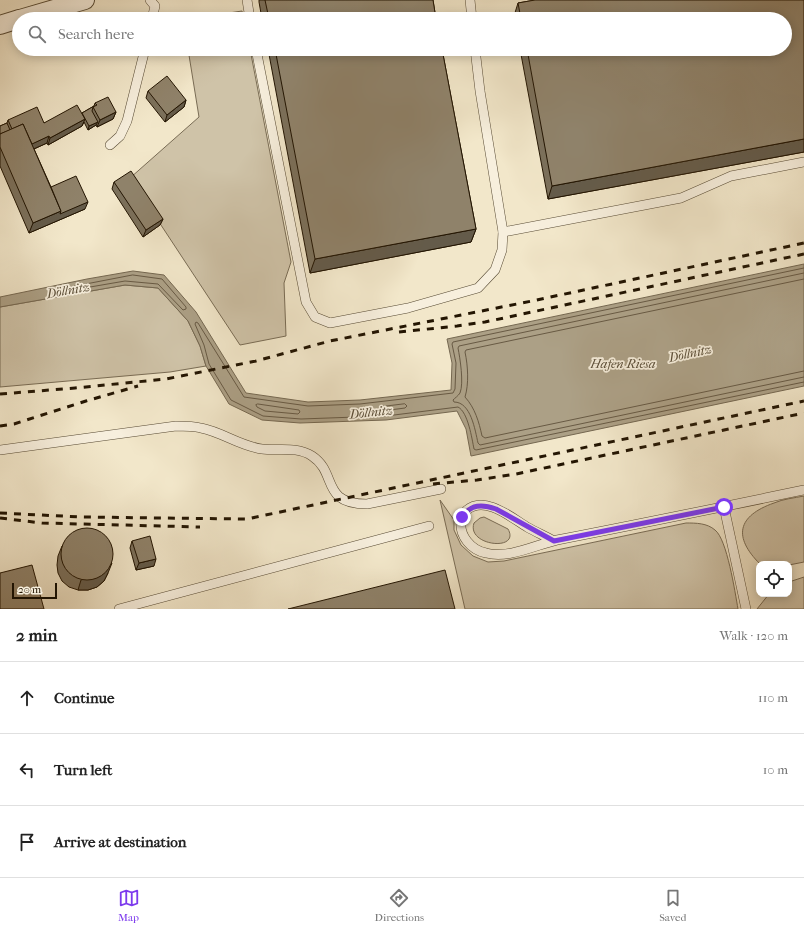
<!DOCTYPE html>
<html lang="en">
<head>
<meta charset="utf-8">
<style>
  body { margin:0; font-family:"IM FELL French Canon",serif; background:#f6f6f6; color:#222 }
  .controls { position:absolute; right:12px; bottom:12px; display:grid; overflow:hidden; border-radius:8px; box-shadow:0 2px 10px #0003 }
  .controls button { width:36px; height:36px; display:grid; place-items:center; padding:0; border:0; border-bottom:1px solid #e0e0e0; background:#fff; color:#222; font:20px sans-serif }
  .scale { position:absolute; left:12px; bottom:10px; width:45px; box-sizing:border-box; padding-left:4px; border:2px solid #231502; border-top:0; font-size:11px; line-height:14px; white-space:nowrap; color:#231502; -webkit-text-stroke:3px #f7efdd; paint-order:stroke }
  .stop { position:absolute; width:12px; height:12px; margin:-9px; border:3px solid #7c3aed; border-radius:50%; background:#fff }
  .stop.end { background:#7c3aed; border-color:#fff; box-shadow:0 1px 4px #0008 }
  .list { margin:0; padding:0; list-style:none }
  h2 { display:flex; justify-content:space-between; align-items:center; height:52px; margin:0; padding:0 16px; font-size:17px }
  h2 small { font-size:13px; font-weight:400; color:#767676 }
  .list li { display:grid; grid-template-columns:26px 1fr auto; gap:12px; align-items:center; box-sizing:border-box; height:72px; padding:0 16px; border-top:1px solid #e0e0e0 }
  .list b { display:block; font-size:15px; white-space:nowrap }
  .list em { font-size:13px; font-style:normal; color:#767676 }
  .icon { flex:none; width:22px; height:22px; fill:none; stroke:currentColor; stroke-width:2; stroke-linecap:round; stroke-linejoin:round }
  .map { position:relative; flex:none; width:804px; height:609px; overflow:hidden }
  .search { position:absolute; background:#fff; box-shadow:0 2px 10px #0003; left:12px; right:12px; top:12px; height:44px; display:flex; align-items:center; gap:10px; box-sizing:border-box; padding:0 14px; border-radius:22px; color:#767676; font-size:15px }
  .sheet { height:268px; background:#fff }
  nav { display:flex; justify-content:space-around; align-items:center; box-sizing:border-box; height:56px; border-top:1px solid #e0e0e0; background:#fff; font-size:11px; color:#767676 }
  nav a { display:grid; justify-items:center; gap:2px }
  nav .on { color:#7c3aed }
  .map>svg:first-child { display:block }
  .green { fill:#cfc3a8; stroke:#796c55 }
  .water { fill:#aca086; stroke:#756851 }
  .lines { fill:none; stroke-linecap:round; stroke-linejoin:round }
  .shore { stroke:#685a44; stroke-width:1 }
  .lane-casing { stroke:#574a34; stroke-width:10 }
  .street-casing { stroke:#574a34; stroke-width:20 }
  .lane { stroke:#f7efdd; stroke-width:9 }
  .street { stroke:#f7efdd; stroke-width:18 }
  .rail { stroke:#231502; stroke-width:3; stroke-dasharray:7 7; stroke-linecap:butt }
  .wall { fill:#7b705b; stroke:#231502 }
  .shaded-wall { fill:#645b4a; stroke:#231502 }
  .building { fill:#8f826a; stroke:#231502 }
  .route { stroke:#7c3aed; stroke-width:5 }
  .labels { text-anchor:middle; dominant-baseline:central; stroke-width:3.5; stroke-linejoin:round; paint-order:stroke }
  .water-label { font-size:13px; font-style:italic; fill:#5a4d37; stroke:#f7efdd }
</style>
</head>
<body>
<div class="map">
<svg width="804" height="609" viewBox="0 0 804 609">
  <rect width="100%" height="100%" fill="#f2e7ca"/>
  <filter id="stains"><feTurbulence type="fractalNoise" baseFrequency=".005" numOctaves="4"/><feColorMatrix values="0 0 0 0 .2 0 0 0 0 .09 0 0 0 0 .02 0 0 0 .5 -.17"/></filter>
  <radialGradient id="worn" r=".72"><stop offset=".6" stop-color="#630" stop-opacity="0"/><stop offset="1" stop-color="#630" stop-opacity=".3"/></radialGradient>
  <g class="green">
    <polygon points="242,11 244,19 189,19"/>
    <polygon points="188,49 250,49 291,262 284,283 286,336 240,345 130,178 199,117"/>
    <polygon points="125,285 158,288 188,321 200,346 206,366 170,372 0,387 0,307"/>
    <path d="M804,496V562L789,565V564H760C733,537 737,516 774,503C783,499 794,498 804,496Z"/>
    <path d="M440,500L454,520V530L461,545L473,556L488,562L504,561L686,523C696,523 707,523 715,530C727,539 735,592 738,609H465Z"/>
    <path d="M484,517L508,529C521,552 466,546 474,523L480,518Z"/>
    <polygon points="804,577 804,609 757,609 769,594 789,594 789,582"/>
  </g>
  <polygon class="water" points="804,264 804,386 471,456 466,429 457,411 386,420 357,421 300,423 262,420 229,404 206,366 200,346 188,321 158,288 125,285 0,307 0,297 87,279 133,271 164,275 196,312 246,393 308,402 360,400 451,390 452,363 447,339"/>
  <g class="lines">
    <g class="shore">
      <path d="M804,268L453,342L452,344L456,363L455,389L453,393L360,404L308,406L244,397L198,323L196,322L195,324L204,345L209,364L231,400L263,416L301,419L356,417L386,416L458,407C468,412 472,439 474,449L476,450L804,382"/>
      <path d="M804,273L459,346L458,348C460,358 464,383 460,393C458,396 455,398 453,400L454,402C471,402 475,430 478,443L480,445L804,377"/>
      <polygon points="133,275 162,279 186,307 186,309 183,310 158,284 125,281 61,292 59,291 61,289"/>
      <path d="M804,279L466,350L465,352C468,366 469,384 465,397C475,408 479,422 482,436L485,438L804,371"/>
      <polygon points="258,404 299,410 300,412 298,414 265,411 257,407 256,405"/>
      <polygon points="405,404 407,406 405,408 382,411 380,409 381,407"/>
    </g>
    <defs>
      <g id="lane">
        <polyline points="150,0 155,6 152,19"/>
        <polyline points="247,0 250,19"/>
        <polyline points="470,0 472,19"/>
        <polyline points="256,49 306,302 315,317 330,323 408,308 478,288 495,270 502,250 503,232 480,91 475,49"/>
        <polyline points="110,145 120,136 127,121 145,49"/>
        <polyline points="503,232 681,198 731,176 804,162"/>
        <path d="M0,450L176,426C185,426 193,426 201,428C222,432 240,446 262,449C279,451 297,446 312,456C338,473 320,504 367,504L441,489"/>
        <polyline points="724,507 746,609"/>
        <path d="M554,541C545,536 536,532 527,527C512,518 485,495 467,510C464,513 462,516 461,520C459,536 471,550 486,553C509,559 535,545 557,540C640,524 722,507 804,490"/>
        <polyline points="119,609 429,526"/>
      </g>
      <g id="street">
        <polyline points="20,19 85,0"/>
        <polyline points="0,25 19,19"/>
      </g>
    </defs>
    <use href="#lane" class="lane-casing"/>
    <use href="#street" class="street-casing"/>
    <use href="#lane" class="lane"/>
    <use href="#street" class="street"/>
    <g class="rail">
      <polyline points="399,332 457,326 485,322 804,254"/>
      <polyline points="0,394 75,388 166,379 256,361 330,341 532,301 804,243"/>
      <polyline points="0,426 14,424 86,401 138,386"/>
      <polyline points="433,484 477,480 516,474 804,413"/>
      <polyline points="0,513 81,517 247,519 804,401"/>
      <polyline points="0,518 42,523 200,527"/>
    </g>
  </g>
  <g class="wall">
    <polygon points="259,0 433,0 436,19 262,19 259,2"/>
    <polygon points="535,0 804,0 804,152 548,199 520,49 785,49 785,19 514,19 514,16 518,3"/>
    <polygon points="268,49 442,49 476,229 471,242 310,273"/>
    <polygon points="148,91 186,100 184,107 165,122 146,98"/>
    <polygon points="95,103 116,112 113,119 97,127 96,125 88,130 84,122 82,126 48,145 47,143 34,149 51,187 85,209 29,233 0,166 0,126 7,123 8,120 44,123 81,114 82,113 94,106"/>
    <polygon points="114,182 163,219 160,225 143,237 112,189"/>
    <polygon points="132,541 154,566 136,570 130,548"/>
    <polygon points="62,546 108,573 104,581 97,587 88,590 78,590 69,587 62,581 58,573 57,565 58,556"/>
  </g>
  <g class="shaded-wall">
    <polygon points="186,100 184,107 165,122 167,115"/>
    <polygon points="116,112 113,119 97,127 100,120"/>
    <polygon points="85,119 82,126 48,145 50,138"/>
    <polygon points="98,122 96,125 88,130 89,126"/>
    <polygon points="49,136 47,143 27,152 29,145"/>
    <polygon points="804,139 804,152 548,199 552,186"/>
    <polygon points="88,202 85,209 29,233 33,223 61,211"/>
    <polygon points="163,219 160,225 143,237 146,230"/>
    <polygon points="476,229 471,242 310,273 315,259"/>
    <polygon points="156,559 154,566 136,570 139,563"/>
    <polygon points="112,563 108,573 104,581 97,587 88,590 78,590 81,580"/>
  </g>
  <g class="building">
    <polygon points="265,0 433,0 436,19 269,19"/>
    <polygon points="535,0 804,0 804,139 552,186 527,49 785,49 785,19 521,19 518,3"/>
    <polygon points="275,49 442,49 476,229 315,259"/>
    <polygon points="167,76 186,100 167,115 148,91"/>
    <polygon points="108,97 116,112 100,120 93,107 97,105 95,103"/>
    <polygon points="77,105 85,119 50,138 49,136 32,144 23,124 12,129 8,120 37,107 44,123"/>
    <polygon points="94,106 93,107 92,111 98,122 89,126 82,113"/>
    <polygon points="7,123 10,130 0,134 0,126"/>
    <polygon points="23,124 61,211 33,223 0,147 0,134"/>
    <polygon points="131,171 163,219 146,230 114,182"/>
    <polygon points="76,176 88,202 60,214 61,211 51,187"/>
    <circle cx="87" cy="554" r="26"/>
    <polygon points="150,536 156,559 139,563 132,541"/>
    <polygon points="32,565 44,609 0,609 0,573"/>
    <polygon points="445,570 455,609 288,609"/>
  </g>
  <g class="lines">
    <path class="route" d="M462,517C471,504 482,504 496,509L554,541L724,507"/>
  </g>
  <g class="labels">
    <g class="water-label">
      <text transform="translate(68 290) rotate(-10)">Döllnitz</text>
      <text transform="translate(690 353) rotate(-12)">Döllnitz</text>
      <text x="623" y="363">Hafen Riesa</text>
      <text transform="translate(371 412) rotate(-6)">Döllnitz</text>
    </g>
  </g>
  <rect width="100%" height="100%" filter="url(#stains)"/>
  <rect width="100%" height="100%" fill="url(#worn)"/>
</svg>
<div class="controls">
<button><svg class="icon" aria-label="locate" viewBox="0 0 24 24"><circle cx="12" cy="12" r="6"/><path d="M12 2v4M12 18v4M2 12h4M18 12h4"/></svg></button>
</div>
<div class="scale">20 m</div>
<div class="stop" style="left:724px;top:507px"></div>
<div class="stop end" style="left:462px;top:517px"></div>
<div class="search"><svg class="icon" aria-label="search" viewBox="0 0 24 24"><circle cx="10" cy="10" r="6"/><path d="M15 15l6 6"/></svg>Search here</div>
</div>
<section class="sheet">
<h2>2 min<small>Walk · 120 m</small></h2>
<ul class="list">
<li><svg class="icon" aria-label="ahead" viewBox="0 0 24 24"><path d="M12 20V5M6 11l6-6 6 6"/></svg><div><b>Continue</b></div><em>110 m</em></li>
<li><svg class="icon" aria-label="left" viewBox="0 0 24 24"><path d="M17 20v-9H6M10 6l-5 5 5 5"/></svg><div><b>Turn left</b></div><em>10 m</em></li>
<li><svg class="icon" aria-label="arrive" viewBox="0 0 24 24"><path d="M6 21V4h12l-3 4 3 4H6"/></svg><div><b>Arrive at destination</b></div></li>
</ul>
</section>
<nav>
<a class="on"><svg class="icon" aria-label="map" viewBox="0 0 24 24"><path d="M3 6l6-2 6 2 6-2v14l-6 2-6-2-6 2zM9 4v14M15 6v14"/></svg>Map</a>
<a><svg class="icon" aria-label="directions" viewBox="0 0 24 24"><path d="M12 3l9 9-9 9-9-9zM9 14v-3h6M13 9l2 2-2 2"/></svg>Directions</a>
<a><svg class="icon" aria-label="saved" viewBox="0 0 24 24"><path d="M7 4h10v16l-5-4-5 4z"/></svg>Saved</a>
</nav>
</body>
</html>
